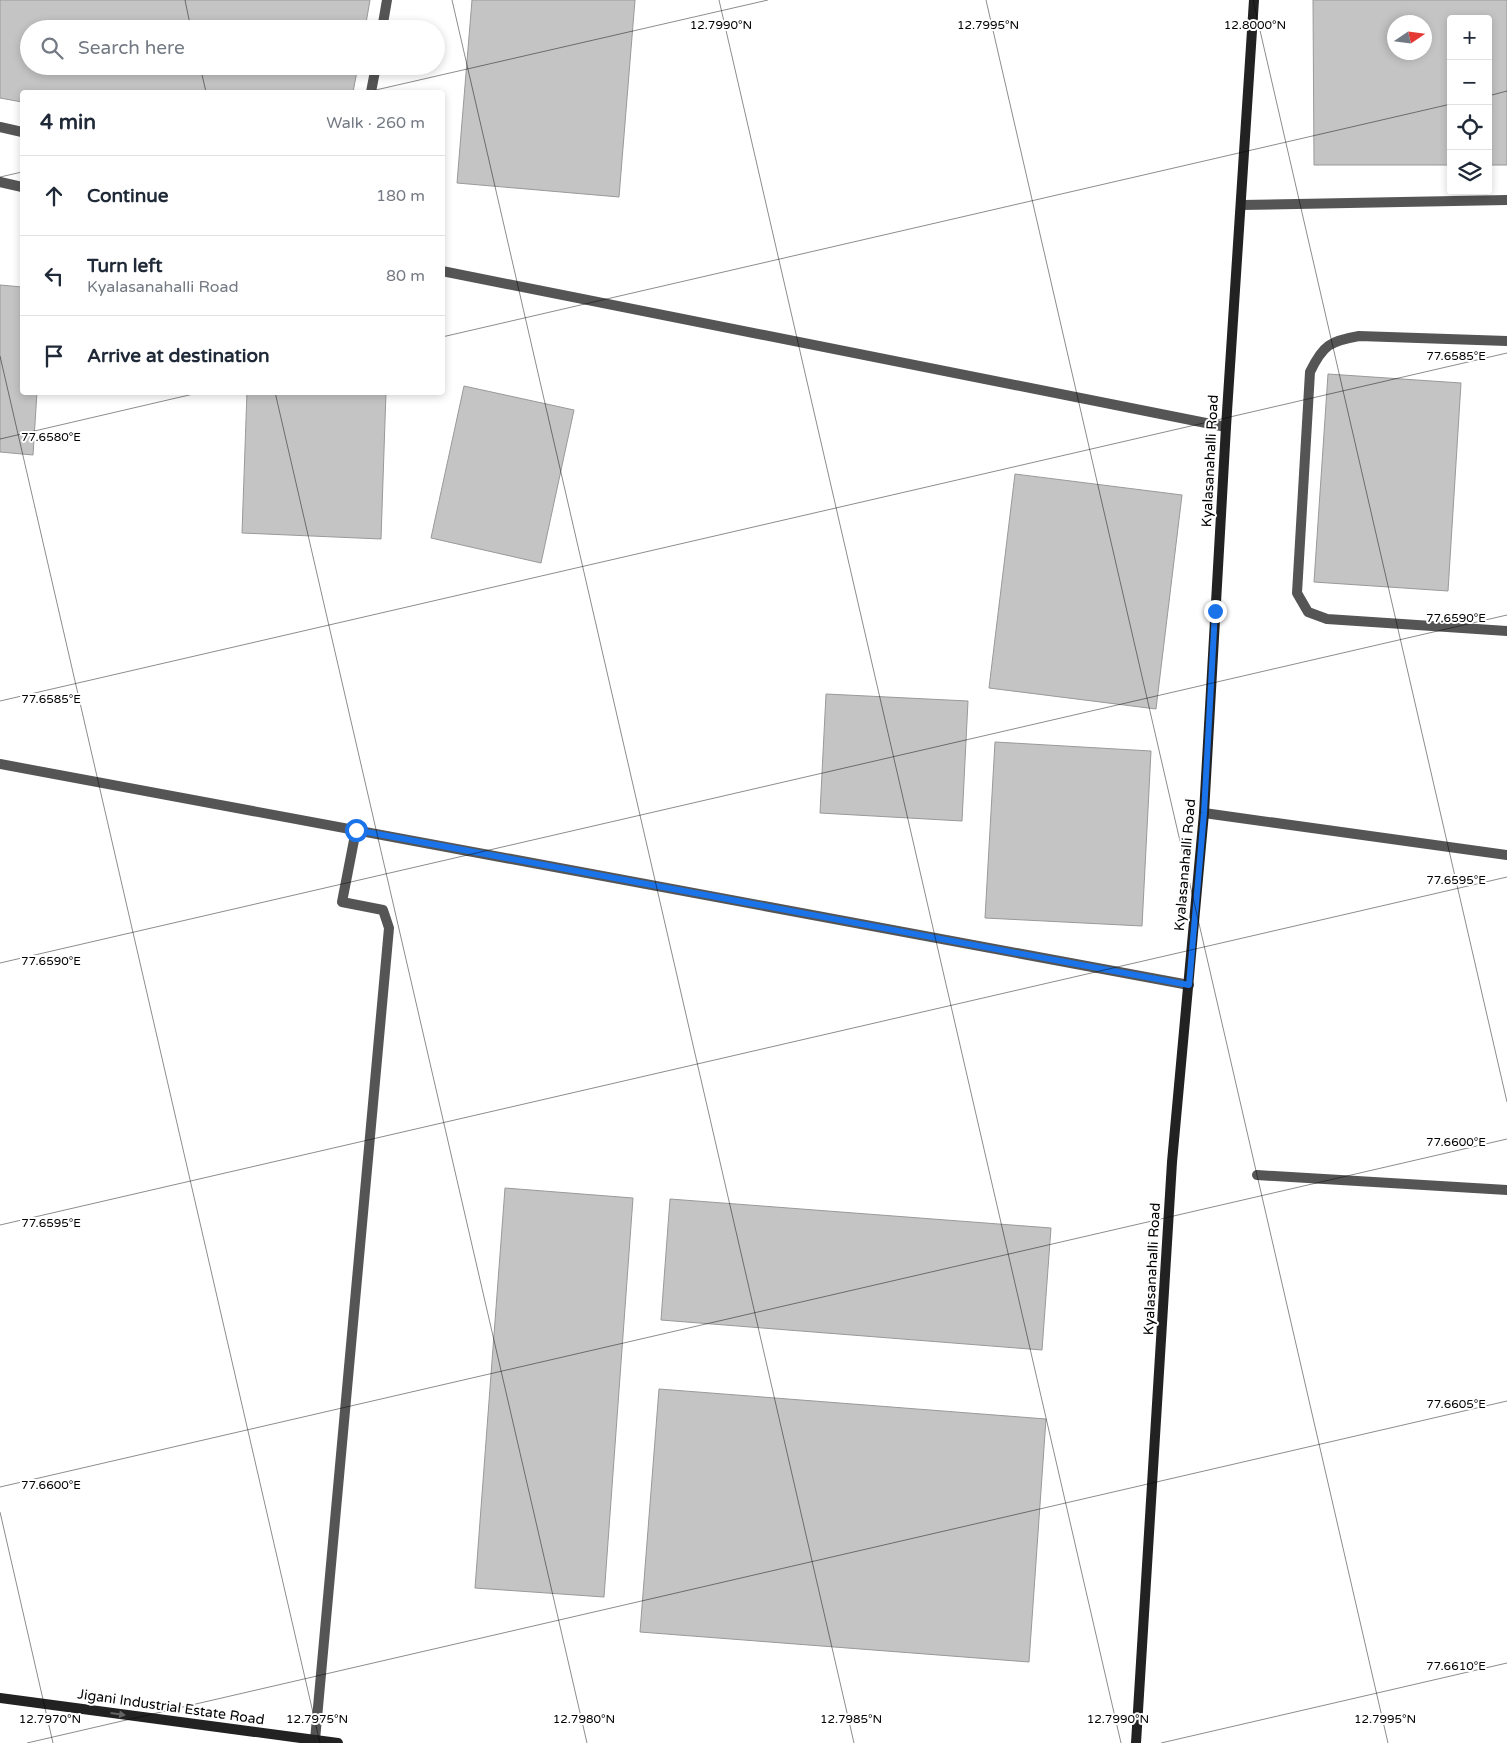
<!DOCTYPE html>
<html lang="en">
<head>
<meta charset="utf-8">
<style>
  body { margin:0; font-family:"Varela Round",sans-serif; background:#f6f6f7; color:#1f2937 }
  .controls { position:absolute; right:15px; top:15px; display:grid; overflow:hidden; border-radius:5px; box-shadow:0 2px 8px #0003 }
  .controls button { width:45px; height:45px; display:grid; place-items:center; padding:0; border:0; border-bottom:1px solid #e0e1e3; background:#fff; color:#1f2937; font:25px sans-serif }
  .compass { position:absolute; left:1387px; top:15px; width:45px; height:45px; border-radius:50%; background:#fff; box-shadow:0 2px 8px #0003; rotate:77deg }
  .stop { position:absolute; width:15px; height:15px; margin:-11px; border:4px solid #1a73e8; border-radius:50%; background:#fff }
  .stop.end { background:#1a73e8; border-color:#fff; box-shadow:0 1px 5px #0008 }
  .list { margin:0; padding:0; list-style:none }
  h2 { display:flex; justify-content:space-between; align-items:center; height:65px; margin:0; padding:0 20px; font-size:21px }
  h2 small { font-size:16px; font-weight:400; color:#747a83 }
  .list li { display:grid; grid-template-columns:32px 1fr auto; gap:15px; align-items:center; box-sizing:border-box; height:80px; padding:0 20px; border-top:1px solid #e0e1e3 }
  .list b { display:block; font-size:19px; white-space:nowrap }
  .list p { margin:0; font-size:16px; white-space:nowrap; color:#747a83 }
  .list em { font-size:16px; font-style:normal; color:#747a83 }
  .icon { flex:none; width:28px; height:28px; fill:none; stroke:currentColor; stroke-width:2; stroke-linecap:round; stroke-linejoin:round }
  .map { position:relative; flex:none; width:1507px; height:1743px; overflow:hidden }
  .search { position:absolute; background:#fff; box-shadow:0 2px 8px #0003; left:20px; top:20px; width:425px; height:55px; display:flex; align-items:center; gap:12px; box-sizing:border-box; padding:0 18px; border-radius:28px; color:#747a83; font-size:19px }
  .panel { position:absolute; background:#fff; box-shadow:0 2px 8px #0003; left:20px; top:90px; width:425px; height:305px; border-radius:5px }
  .map>svg:first-child { display:block }
  .building { fill:#c4c4c4; stroke:#999; fill-rule:evenodd }
  .lines { fill:none; stroke-linecap:round; stroke-linejoin:round }
  .lane { stroke:#555; stroke-width:10 }
  .street { stroke:#555; stroke-width:10 }
  .secondary { stroke:#222; stroke-width:10 }
  .oneway { fill:#646464 }
  .route { stroke:#1a73e8; stroke-width:6 }
  .ticks { fill:none; stroke:#000; stroke-width:1; stroke-opacity:0.45 }
  .labels { text-anchor:middle; dominant-baseline:central; stroke-width:4; stroke-linejoin:round; paint-order:stroke }
  .street-label { font-size:14px; fill:#000; stroke:#fff }
  .ticks-label { font-size:12px; text-anchor:middle; fill:#000; stroke:#fff; stroke-width:4; stroke-linejoin:round; paint-order:stroke }
</style>
</head>
<body>
<div class="map">
<svg width="1507" height="1743" viewBox="0 0 1507 1743">
  <rect width="100%" height="100%" fill="#fff"/>
  <g class="building">
    <polygon points="0,0 370,0 365,29 29,29 29,66 358,66 353,92 22,92 22,102 0,98"/>
    <polygon points="472,0 635,0 619,197 457,183"/>
    <path d="M1313,0H1507V165H1488V19H1451V165H1314ZM1394,22H1424V52H1394Z"/>
    <polygon points="0,285 22,287 22,392 37,392 33,455 0,452"/>
    <polygon points="1328,374 1461,383 1448,591 1314,582"/>
    <polygon points="464,386 574,410 541,563 431,538"/>
    <polygon points="247,392 386,392 381,539 242,533"/>
    <polygon points="1015,474 1182,495 1156,709 989,688"/>
    <polygon points="826,694 968,701 962,821 820,813"/>
    <polygon points="995,742 1151,751 1142,926 985,918"/>
    <polygon points="505,1188 633,1198 604,1597 475,1588"/>
    <polygon points="670,1199 1051,1228 1042,1350 661,1320"/>
    <polygon points="659,1389 1046,1419 1029,1662 640,1632"/>
  </g>
  <g class="lines">
    <g class="lane">
      <polyline points="382,29 387,0"/>
      <polyline points="371,92 376,66"/>
      <polyline points="0,127 22,132"/>
      <path d="M1507,341L1359,336C1330,341 1323,345 1310,372L1297,593L1308,612L1327,619L1507,631"/>
      <polyline points="1204,813 1507,855"/>
      <polyline points="1257,1175 1507,1190"/>
      <polyline points="315,1740 389,928 383,910 342,902 356,830"/>
    </g>
    <g class="street">
      <polyline points="0,182 22,187"/>
      <polyline points="1241,205 1507,200"/>
      <polyline points="442,271 1226,427"/>
      <polyline points="0,764 1189,985"/>
    </g>
    <g class="secondary">
      <polyline points="0,1698 338,1743"/>
      <polyline points="1136,1743 1172,1162 1204,813 1226,427 1254,0"/>
    </g>
  </g>
  <defs><path id="oneway-solid" d="M-6-.8H1V-3.2L6.5 0L1 3.2V.8H-6Z" transform="scale(1.25)"/></defs>
  <use class="oneway" href="#oneway-solid" transform="translate(118 1714) rotate(8)"/>
  <g class="lines">
    <polyline class="route" points="356,830 1189,985 1204,813 1215,611"/>
  </g>
  <path class="ticks" d="M185,0L191,29M452,0L854,1743M719,0L1121,1743M986,0L1388,1743M1253,0L1507,1102M200,66L206,92M367,92L768,0M1488,96L1507,91M0,177L22,172M442,337L1451,104M0,356L320,1743M275,392L587,1743M0,439L202,392M0,701L1507,353M0,963L1507,615M0,1225L1507,877M0,1487L1507,1139M0,1512L53,1743M27,1743L1507,1401M1161,1743L1507,1663"/>
  <g class="labels">
    <g class="street-label">
      <text transform="translate(1210 461) rotate(-87)">Kyalasanahalli Road</text>
      <text transform="translate(1185 865) rotate(-85)">Kyalasanahalli Road</text>
      <text transform="translate(1152 1269) rotate(-87)">Kyalasanahalli Road</text>
      <text transform="translate(171 1707) rotate(8)">Jigani Industrial Estate Road</text>
    </g>
  </g>
  <g class="ticks-label">
    <text x="721" y="29">12.7990°N</text>
    <text x="988" y="29">12.7995°N</text>
    <text x="1255" y="29">12.8000°N</text>
    <text x="1456" y="360">77.6585°E</text>
    <text x="51" y="441">77.6580°E</text>
    <text x="1456" y="622">77.6590°E</text>
    <text x="51" y="703">77.6585°E</text>
    <text x="1456" y="884">77.6595°E</text>
    <text x="51" y="965">77.6590°E</text>
    <text x="1456" y="1146">77.6600°E</text>
    <text x="51" y="1227">77.6595°E</text>
    <text x="1456" y="1408">77.6605°E</text>
    <text x="51" y="1489">77.6600°E</text>
    <text x="1456" y="1670">77.6610°E</text>
    <text x="50" y="1723">12.7970°N</text>
    <text x="317" y="1723">12.7975°N</text>
    <text x="584" y="1723">12.7980°N</text>
    <text x="851" y="1723">12.7985°N</text>
    <text x="1118" y="1723">12.7990°N</text>
    <text x="1385" y="1723">12.7995°N</text>
  </g>
</svg>
<div class="controls">
<button>+</button>
<button>−</button>
<button><svg class="icon" aria-label="locate" viewBox="0 0 24 24"><circle cx="12" cy="12" r="6"/><path d="M12 2v4M12 18v4M2 12h4M18 12h4"/></svg></button>
<button><svg class="icon" aria-label="layers" viewBox="0 0 24 24"><path d="M12 4l9 5-9 5-9-5zM3 14l9 5 9-5"/></svg></button>
</div>
<svg class="compass" viewBox="-18 -18 36 36"><path d="M0-13l5 13h-10z" fill="#e53935"/><path d="M0 13l5-13h-10z" fill="#747a83"/></svg>
<div class="stop" style="left:356px;top:830px"></div>
<div class="stop end" style="left:1215px;top:611px"></div>
<div class="search"><svg class="icon" aria-label="search" viewBox="0 0 24 24"><circle cx="10" cy="10" r="6"/><path d="M15 15l6 6"/></svg>Search here</div>
<section class="panel">
<h2>4 min<small>Walk · 260 m</small></h2>
<ul class="list">
<li><svg class="icon" aria-label="ahead" viewBox="0 0 24 24"><path d="M12 20V5M6 11l6-6 6 6"/></svg><div><b>Continue</b></div><em>180 m</em></li>
<li><svg class="icon" aria-label="left" viewBox="0 0 24 24"><path d="M17 20v-9H6M10 6l-5 5 5 5"/></svg><div><b>Turn left</b><p>Kyalasanahalli Road</p></div><em>80 m</em></li>
<li><svg class="icon" aria-label="arrive" viewBox="0 0 24 24"><path d="M6 21V4h12l-3 4 3 4H6"/></svg><div><b>Arrive at destination</b></div></li>
</ul>
</section>
</div>
</body>
</html>
